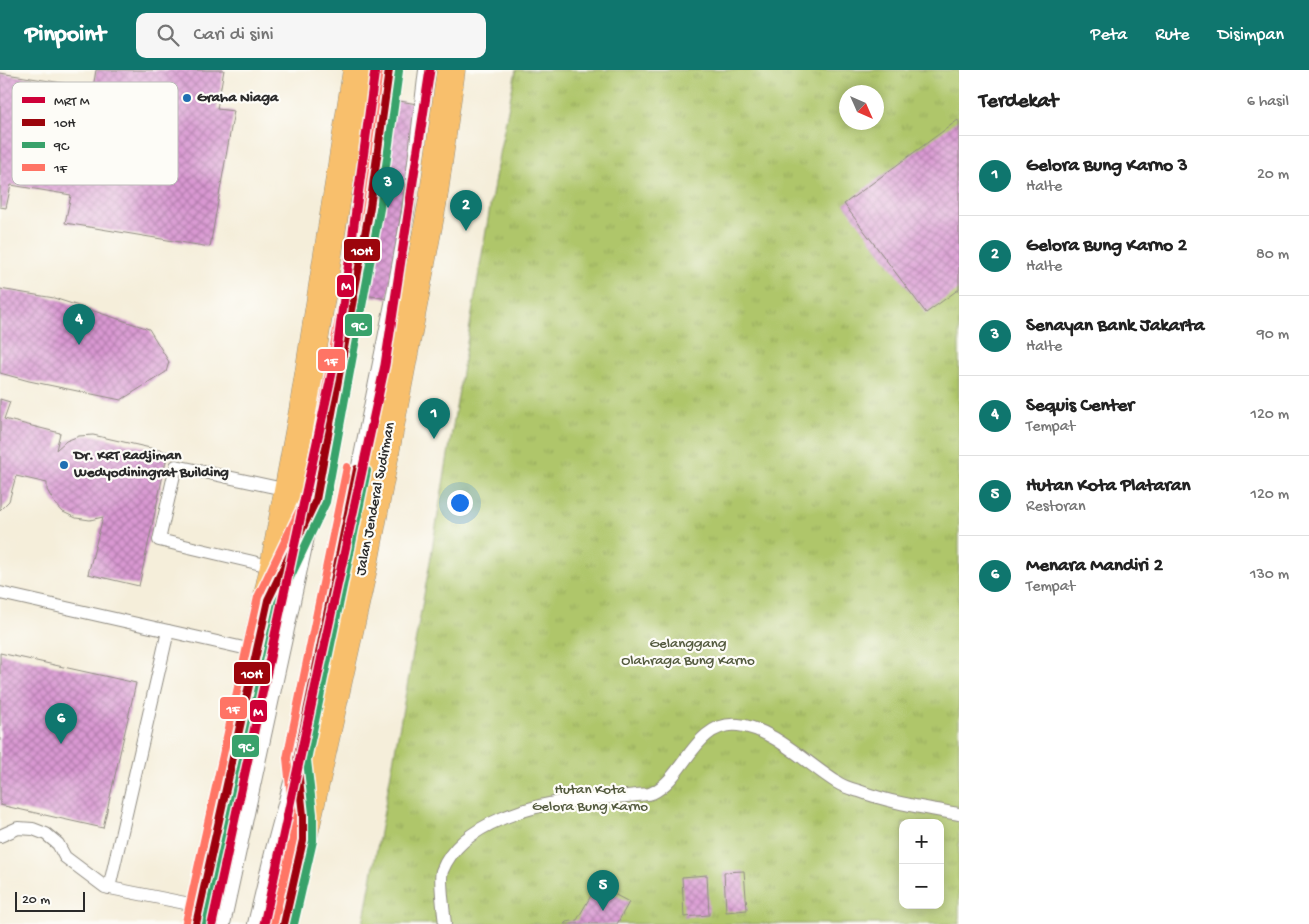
<!DOCTYPE html>
<html lang="id">
<head>
<meta charset="utf-8">
<style>
  body { margin:0; font-family:"Gochi Hand",sans-serif; background:#f6f6f6; color:#222 }
  .controls { position:absolute; right:15px; bottom:15px; display:grid; overflow:hidden; border-radius:10px; box-shadow:0 2px 12px #0003 }
  .controls button { width:45px; height:45px; display:grid; place-items:center; padding:0; border:0; border-bottom:1px solid #e0e0e0; background:#fff; color:#222; font:25px sans-serif }
  .compass { position:absolute; left:839px; top:15px; width:45px; height:45px; border-radius:50%; background:#fff; box-shadow:0 2px 12px #0003; rotate:135deg }
  .scale { position:absolute; left:15px; bottom:12px; width:70px; box-sizing:border-box; padding-left:5px; border:2px solid #2b2b2b; border-top:0; font-size:14px; line-height:18px; white-space:nowrap; color:#2b2b2b; -webkit-text-stroke:4px #fdfcf7; paint-order:stroke }
  .you { position:absolute; left:459px; top:432px; width:18px; height:18px; margin:-12px; border:4px solid #fff; border-radius:50%; background:#1a73e8; box-shadow:0 0 0 8px #1a73e833 }
  .badge { display:grid; place-items:center; width:32px; height:32px; border-radius:50%; background:#0f766e; color:#fff; font-size:16px; font-weight:700 }
  .pin { position:absolute; translate:-50% -41px; filter:drop-shadow(0 1px 2px #0008) }
  .pin::after { content:''; position:absolute; top:26px; width:18px; height:15px; background:inherit; clip-path:polygon(0 0,100% 0,50% 100%) }
  .list { margin:0; padding:0; list-style:none }
  h2 { display:flex; justify-content:space-between; align-items:center; height:65px; margin:0; padding:0 20px; font-size:21px }
  h2 small { font-size:16px; font-weight:400; color:#767676 }
  .list li { display:grid; grid-template-columns:32px 1fr auto; gap:15px; align-items:center; box-sizing:border-box; height:80px; padding:0 20px; border-top:1px solid #e0e0e0 }
  .list b { display:block; font-size:19px; white-space:nowrap }
  .list p { margin:0; font-size:16px; white-space:nowrap; color:#767676 }
  .list em { font-size:16px; font-style:normal; color:#767676 }
  .icon { flex:none; width:28px; height:28px; fill:none; stroke:currentColor; stroke-width:2; stroke-linecap:round; stroke-linejoin:round }
  .map { position:relative; flex:none; width:959px; height:854px; overflow:hidden }
  header { display:flex; align-items:center; gap:30px; box-sizing:border-box; height:70px; padding:0 25px; background:#0f766e; color:#fff }
  header strong { font-size:24px }
  nav { display:flex; gap:28px; margin-inline-start:auto; font-size:18px }
  .search { width:350px; height:45px; background:#f6f6f6; display:flex; align-items:center; gap:12px; box-sizing:border-box; padding:0 18px; border-radius:10px; color:#767676; font-size:19px }
  main { display:flex }
  aside { flex:1; background:#fff }
  .map>svg:first-child { display:block }
  .park { fill:url(#park-tufts); stroke:#6d784b; fill-rule:evenodd }
  .building { fill:url(#building-cross-hatch) }
  .lines { fill:none; stroke-linecap:round; stroke-linejoin:round }
  .lane-casing { stroke:#908c82; stroke-width:14 }
  .primary-casing { stroke:#908c82; stroke-width:29 }
  .lane { stroke:#fff; stroke-width:12 }
  .primary { stroke:#f8bf6c; stroke-width:28 }
  .bus-1-casing { stroke:#fdfcf7; stroke-width:11 }
  .bus-2-casing { stroke:#fdfcf7; stroke-width:11 }
  .bus-3-casing { stroke:#fdfcf7; stroke-width:11 }
  .bus-1 { stroke:#9c050c; stroke-width:8 }
  .bus-2 { stroke:#39a26b; stroke-width:8 }
  .bus-3 { stroke:#ff7465; stroke-width:8 }
  .metro-1-casing { stroke:#fdfcf7; stroke-width:12 }
  .metro-1 { stroke:#ce0037; stroke-width:9 }
  .poi-dot { fill:#1f6fb2; stroke:#fdfcf7; stroke-width:2 }
  .labels { text-anchor:middle; dominant-baseline:central; stroke-width:4.5; stroke-linejoin:round; paint-order:stroke }
  .poi-label { font-size:15px; font-weight:bold; fill:#2b2b2b; stroke:#fdfcf7; text-anchor:start }
  .street-label { font-size:15px; fill:#2b2b2b; stroke:#fdfcf7 }
  .park-label { font-size:15px; fill:#535a3e; stroke:#fdfcf7 }
  .key { fill:#fdfcf7; stroke:#bebdba; stroke-width:1 }
  .key-label { font-size:14px; fill:#2b2b2b }
  .line-badge { stroke:#fdfcf7; stroke-width:2 }
  .badge-label { font-size:14px; text-anchor:middle; font-weight:bold; fill:#fff }
</style>
</head>
<body>
<header>
<strong>Pinpoint</strong>
<div class="search"><svg class="icon" aria-label="search" viewBox="0 0 24 24"><circle cx="10" cy="10" r="6"/><path d="M15 15l6 6"/></svg>Cari di sini</div>
<nav><a>Peta</a><a>Rute</a><a>Disimpan</a></nav>
</header>
<main>
<div class="map">
<svg width="959" height="854" viewBox="0 0 959 854">
  <defs>
    <pattern id="park-tufts" width="24" height="20" patternUnits="userSpaceOnUse" patternTransform="scale(1.25)"><rect width="24" height="20" fill="#afc66b"/><path d="M3 7l-1-3M5 7V3M7 7l1-3M15 17l-1-3M17 17v-4M19 17l1-3" fill="none" stroke="#97aa5d"/></pattern>
    <pattern id="building-cross-hatch" width="8" height="8" patternUnits="userSpaceOnUse" patternTransform="scale(1.25)"><rect width="8" height="8" fill="#d998d2"/><path d="M0 0l8 8M0 8l8-8" fill="none" stroke="#b07cab"/></pattern>
  </defs>
  <rect width="100%" height="100%" fill="#fdfcf7"/>
  <filter id="ink" filterUnits="userSpaceOnUse"><feTurbulence type="fractalNoise" baseFrequency=".02" numOctaves="2"/><feDisplacementMap in="SourceGraphic" scale="10" xChannelSelector="R" yChannelSelector="G"/><feConvolveMatrix kernelMatrix="1 2 1 2 8 2 1 2 1" color-interpolation-filters="sRGB"/></filter>
  <filter id="wash" filterUnits="userSpaceOnUse"><feTurbulence type="fractalNoise" baseFrequency=".0096" numOctaves="4" result="noise"/><feDisplacementMap in="SourceGraphic" scale="20" xChannelSelector="R" yChannelSelector="G"/><feGaussianBlur stdDeviation="1.12" result="paint"/><feColorMatrix in="noise" values="0 0 0 0 0 0 0 0 0 0 0 0 0 0 0 0 0 1.4 0 .05"/><feComposite in="paint" operator="in"/></filter>
  <g filter="url(#wash)">
    <rect width="100%" height="100%" fill="#f5eeda"/>
    <path class="park" d="M516,0H959V854H363L428,503L499,84ZM846,22H876V52H846ZM903,753H940V835H903Z"/>
    <g id="blocks">
      <g class="building">
        <polygon points="96,0 224,0 217,39 234,41 210,177 65,153 71,125 11,115 6,138 0,137 0,3 93,18"/>
        <polygon points="394,30 417,34 388,229 365,225"/>
        <polygon points="958,50 959,52 959,219 926,243 844,134"/>
        <polygon points="0,219 54,228 149,259 169,292 166,302 121,330 29,311 0,303"/>
        <polygon points="0,329 10,332 4,349 60,363 56,380 66,371 79,366 93,365 168,382 139,516 88,504 103,447 90,450 76,448 63,442 54,432 47,420 47,413 16,406 9,431 0,440"/>
        <polygon points="0,583 136,613 103,758 0,735"/>
        <polygon points="744,801 747,840 726,842 724,802"/>
        <polygon points="707,805 709,845 684,847 682,807"/>
        <polygon points="605,811 612,814 612,823 629,832 617,854 564,854 566,852 577,850 597,815"/>
      </g>
    </g>
  </g>
  <g filter="url(#ink)">
    <use href="#blocks" fill-opacity="0" stroke="#908c82" stroke-width="1"/>
    <g class="lines">
      <defs>
        <g id="lane">
          <polyline points="284,492 306,450"/>
          <polyline points="274,497 159,470 176,396 288,420"/>
          <polyline points="0,523 257,581"/>
          <polyline points="298,695 302,735"/>
          <polyline points="0,766 18,758 33,759 46,764 58,774 65,787 105,817 200,836"/>
          <polyline points="109,818 168,561"/>
          <polyline points="224,854 316,430 370,137 389,0"/>
          <polyline points="254,854 272,779 305,656 391,234 408,142 425,0"/>
          <path d="M445,854C444,844 439,809 442,801C461,752 537,733 584,729C602,728 620,727 637,725C642,724 648,725 652,723C685,708 694,651 738,655C773,658 808,695 838,713C844,717 852,719 859,721C891,733 925,738 959,744"/>
        </g>
        <g id="primary">
          <polyline points="196,854 274,497 303,341 357,0"/>
          <polyline points="284,854 364,494 433,130 451,0"/>
        </g>
      </defs>
      <use href="#lane" class="lane-casing"/>
      <use href="#primary" class="primary-casing"/>
      <use href="#lane" class="lane"/>
      <use href="#primary" class="primary"/>
      <defs>
        <g id="bus-1">
          <polyline points="196,854 268,530 316,430 370,137 389,0"/>
          <polyline points="284,854 303,770 303,745 297,690 357,399"/>
        </g>
        <g id="bus-2">
          <polyline points="206,854 278,533 326,432 380,139 399,1"/>
          <polyline points="294,854 313,771 313,744 307,690 367,401"/>
        </g>
        <g id="bus-3">
          <polyline points="186,852 258,527 306,427 360,135 379,0"/>
          <polyline points="274,852 293,769 293,746 287,688 347,397"/>
        </g>
      </defs>
      <use href="#bus-1" class="bus-1-casing"/>
      <use href="#bus-2" class="bus-2-casing"/>
      <use href="#bus-3" class="bus-3-casing"/>
      <use href="#bus-1" class="bus-1"/>
      <use href="#bus-2" class="bus-2"/>
      <use href="#bus-3" class="bus-3"/>
      <defs>
        <g id="metro-1">
          <polyline points="212,854 337,280 375,0"/>
          <polyline points="264,854 385,295 430,0"/>
        </g>
      </defs>
      <use href="#metro-1" class="metro-1-casing"/>
      <use href="#metro-1" class="metro-1"/>
    </g>
  </g>
  <g class="poi-dot">
    <circle cx="187" cy="28" r="5"/>
    <circle cx="64" cy="395" r="5"/>
  </g>
  <g class="labels">
    <g class="poi-label">
      <text x="197" y="28">Graha Niaga</text>
      <text x="74" y="386">Dr. KRT Radjiman<tspan x="74" dy="17">Wedyodiningrat Building</tspan></text>
    </g>
    <g class="street-label">
      <text transform="translate(376 429) rotate(-79)">Jalan Jenderal Sudirman</text>
    </g>
    <g class="park-label">
      <text x="688" y="574">Gelanggang<tspan x="688" dy="17">Olahraga Bung Karno</tspan></text>
      <text x="590" y="720">Hutan Kota<tspan x="590" dy="17">Gelora Bung Karno</tspan></text>
    </g>
  </g>
  <rect x="12" y="12" width="166" height="103" rx="8" class="key"/>
  <rect x="22" y="27" width="23" height="6" fill="#ce0037"/>
  <rect x="22" y="49" width="23" height="7" fill="#9c050c"/>
  <rect x="22" y="72" width="23" height="6" fill="#39a26b"/>
  <rect x="22" y="94" width="23" height="7" fill="#ff7465"/>
  <g class="key-label">
    <text x="54" y="35">MRT M</text>
    <text x="54" y="57">10H</text>
    <text x="54" y="80">9C</text>
    <text x="54" y="102">1F</text>
  </g>
  <g class="line-badge">
    <rect x="343" y="168" width="38" height="24" rx="5" fill="#9c050c"/>
    <rect x="336" y="204" width="19" height="24" rx="5" fill="#ce0037"/>
    <rect x="344" y="243" width="29" height="24" rx="5" fill="#39a26b"/>
    <rect x="317" y="278" width="29" height="24" rx="5" fill="#ff7465"/>
    <rect x="233" y="591" width="38" height="24" rx="5" fill="#9c050c"/>
    <rect x="219" y="626" width="29" height="24" rx="5" fill="#ff7465"/>
    <rect x="249" y="629" width="19" height="24" rx="5" fill="#ce0037"/>
    <rect x="231" y="664" width="29" height="24" rx="5" fill="#39a26b"/>
  </g>
  <g class="badge-label">
    <text x="362" y="185">10H</text>
    <text x="346" y="220">M</text>
    <text x="359" y="260">9C</text>
    <text x="331" y="295">1F</text>
    <text x="252" y="608">10H</text>
    <text x="233" y="643">1F</text>
    <text x="258" y="646">M</text>
    <text x="246" y="681">9C</text>
  </g>
</svg>
<div class="controls">
<button>+</button>
<button>−</button>
</div>
<svg class="compass" viewBox="-18 -18 36 36"><path d="M0-13l5 13h-10z" fill="#e53935"/><path d="M0 13l5-13h-10z" fill="#767676"/></svg>
<div class="scale">20 m</div>
<div class="you"></div>
<div class="pin badge" style="left:434px;top:369px">1</div>
<div class="pin badge" style="left:466px;top:161px">2</div>
<div class="pin badge" style="left:388px;top:138px">3</div>
<div class="pin badge" style="left:79px;top:275px">4</div>
<div class="pin badge" style="left:603px;top:841px">5</div>
<div class="pin badge" style="left:61px;top:674px">6</div>
</div>
<aside>
<h2>Terdekat<small>6 hasil</small></h2>
<ul class="list">
<li><span class="badge">1</span><div><b>Gelora Bung Karno 3</b><p>Halte</p></div><em>20 m</em></li>
<li><span class="badge">2</span><div><b>Gelora Bung Karno 2</b><p>Halte</p></div><em>80 m</em></li>
<li><span class="badge">3</span><div><b>Senayan Bank Jakarta</b><p>Halte</p></div><em>90 m</em></li>
<li><span class="badge">4</span><div><b>Sequis Center</b><p>Tempat</p></div><em>120 m</em></li>
<li><span class="badge">5</span><div><b>Hutan Kota Plataran</b><p>Restoran</p></div><em>120 m</em></li>
<li><span class="badge">6</span><div><b>Menara Mandiri 2</b><p>Tempat</p></div><em>130 m</em></li>
</ul>
</aside>
</main>
</body>
</html>
